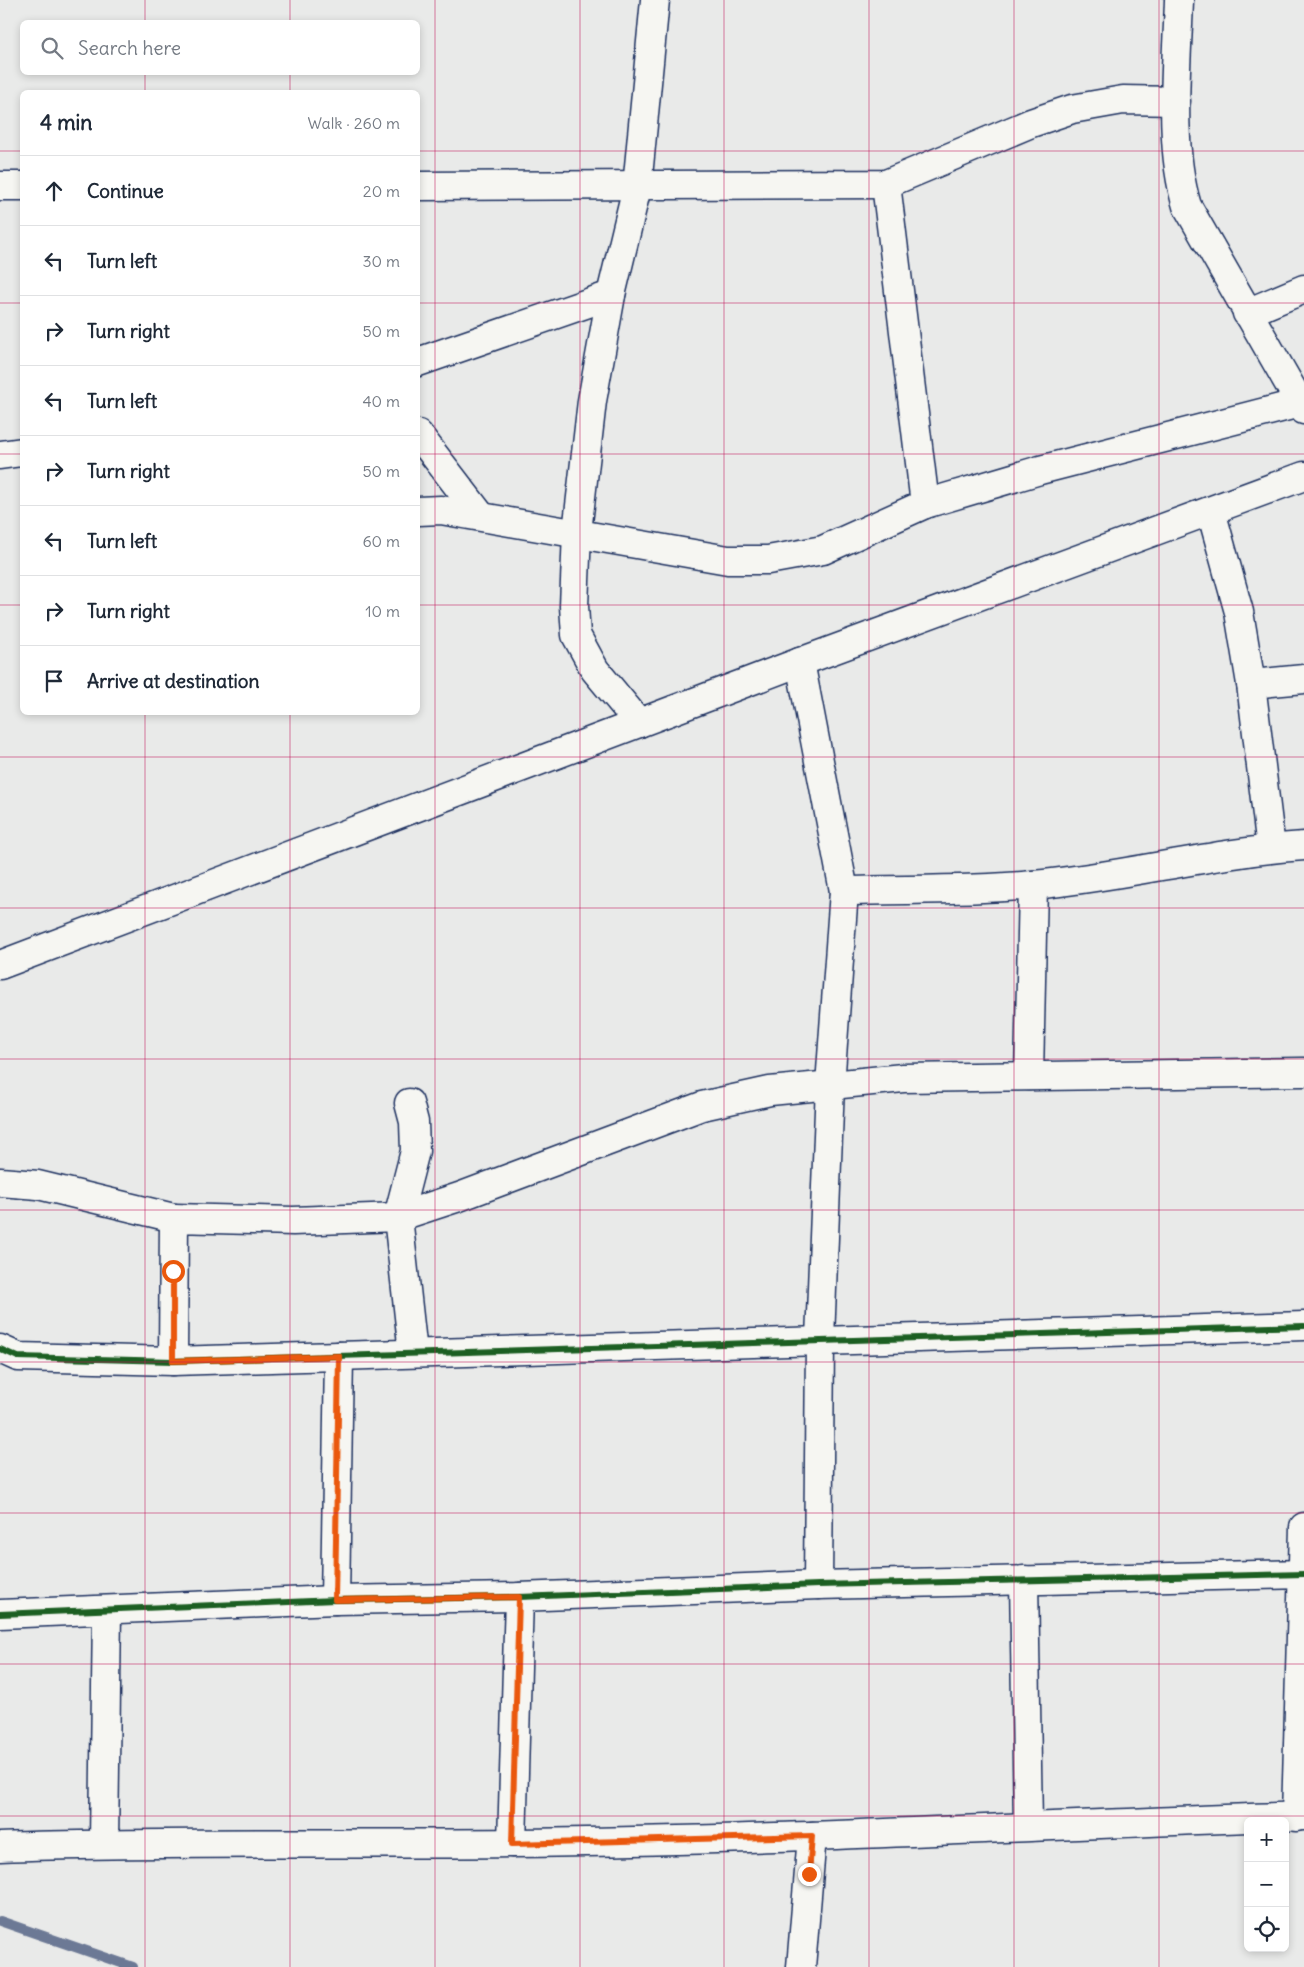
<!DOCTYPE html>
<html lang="en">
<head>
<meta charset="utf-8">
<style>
  body { margin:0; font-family:Delius,sans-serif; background:#f2f2f3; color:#1f2937 }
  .controls { position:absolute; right:15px; bottom:15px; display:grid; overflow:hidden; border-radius:8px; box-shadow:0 2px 8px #0003 }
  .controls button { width:45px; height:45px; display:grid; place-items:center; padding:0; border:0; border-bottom:1px solid #e0e1e3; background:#fff; color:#1f2937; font:25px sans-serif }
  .stop { position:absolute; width:15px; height:15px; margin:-11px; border:4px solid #ea580c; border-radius:50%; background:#fff }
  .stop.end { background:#ea580c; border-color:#fff; box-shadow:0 1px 5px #0008 }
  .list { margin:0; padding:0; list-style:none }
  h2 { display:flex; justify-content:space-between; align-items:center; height:65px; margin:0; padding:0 20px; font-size:21px }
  h2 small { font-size:16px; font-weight:400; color:#747a83 }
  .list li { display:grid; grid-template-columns:32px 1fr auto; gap:15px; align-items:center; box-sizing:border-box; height:70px; padding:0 20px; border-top:1px solid #e0e1e3 }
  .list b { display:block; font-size:19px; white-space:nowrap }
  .list em { font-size:16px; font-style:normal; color:#747a83 }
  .icon { flex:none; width:28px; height:28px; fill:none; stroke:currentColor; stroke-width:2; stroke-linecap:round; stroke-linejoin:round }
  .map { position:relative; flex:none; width:1304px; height:1967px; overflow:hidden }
  .search { position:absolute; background:#fff; box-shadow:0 2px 8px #0003; left:20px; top:20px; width:400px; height:55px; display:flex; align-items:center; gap:12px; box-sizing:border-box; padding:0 18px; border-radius:8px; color:#747a83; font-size:19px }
  .panel { position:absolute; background:#fff; box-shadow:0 2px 8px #0003; left:20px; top:90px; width:400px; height:625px; border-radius:8px }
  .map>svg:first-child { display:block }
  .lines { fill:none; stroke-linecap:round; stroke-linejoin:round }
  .stream { stroke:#6c7995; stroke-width:10 }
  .street-casing { stroke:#1b2f5e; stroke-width:31 }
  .highway-casing { stroke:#1b2f5e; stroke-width:31 }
  .street { stroke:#f6f6f2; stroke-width:28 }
  .highway { stroke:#f6f6f2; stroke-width:28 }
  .cycleway-casing { stroke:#f6f6f2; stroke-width:9 }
  .cycleway { stroke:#1b5e20; stroke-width:6 }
  .route { stroke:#ea580c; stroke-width:6 }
  .grid { fill:none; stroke:#c2185b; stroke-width:1; stroke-opacity:0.55 }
</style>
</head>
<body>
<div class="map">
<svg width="1304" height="1967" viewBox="0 0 1304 1967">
  <rect width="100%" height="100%" fill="#e9eae9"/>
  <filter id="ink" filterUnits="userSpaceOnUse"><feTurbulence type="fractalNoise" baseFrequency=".02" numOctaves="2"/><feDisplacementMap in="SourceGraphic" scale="10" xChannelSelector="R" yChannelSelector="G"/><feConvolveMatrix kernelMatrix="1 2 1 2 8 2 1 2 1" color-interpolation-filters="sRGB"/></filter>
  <g filter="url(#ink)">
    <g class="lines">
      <polyline class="stream" points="0,1921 133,1967"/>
      <defs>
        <g id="street">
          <path d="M1179,0C1177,66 1168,143 1187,206L1304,410"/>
          <polyline points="886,184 925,504"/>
          <polyline points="0,186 22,186"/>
          <polyline points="418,186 886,184 1031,123 1072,109 1123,100 1176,101"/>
          <polyline points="1247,313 1304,289"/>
          <polyline points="418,362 611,295"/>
          <polyline points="418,434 481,516"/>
          <polyline points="0,455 22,452"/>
          <polyline points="418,511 441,510 728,560 768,560 823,550 925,504 1040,470 1300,403"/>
          <polyline points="1211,511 1239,612 1251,684 1271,848"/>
          <polyline points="800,662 844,891 830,1085 820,1339 818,1585"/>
          <polyline points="1251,684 1304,679"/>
          <polyline points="639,723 595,670 576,635 574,606 577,532 592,401 611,295 637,187 655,0"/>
          <path d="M844,891C906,889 972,891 1033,885C1124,877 1213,852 1304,846"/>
          <polyline points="1029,1076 1033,885"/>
          <polyline points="409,1103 414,1122 415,1151 398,1217 413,1353"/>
          <polyline points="0,1182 38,1185 174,1218"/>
          <polyline points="0,1349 18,1357 173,1361 1304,1326"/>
          <polyline points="173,1361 174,1218 293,1221 398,1217 459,1197 702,1106 770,1091 903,1078 1304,1072"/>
          <polyline points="1024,1580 1028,1826"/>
          <polyline points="335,1600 339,1356"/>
          <polyline points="0,1614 335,1600 519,1597 818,1585 1304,1574"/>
          <polyline points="1296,1817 1304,1527"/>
          <polyline points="104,1843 107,1610"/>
          <polyline points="512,1843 519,1597"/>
          <path d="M0,1847C170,1841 341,1845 511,1843C776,1841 1040,1825 1304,1816"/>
          <polyline points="801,1967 812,1836"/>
        </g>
        <polyline id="highway" points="0,965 800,662 1304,476"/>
      </defs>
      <use href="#street" class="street-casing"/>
      <use href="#highway" class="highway-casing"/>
      <use href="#street" class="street"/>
      <use href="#highway" class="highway"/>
      <defs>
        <g id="cycleway">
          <polyline points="0,1349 18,1357 173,1361 1304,1326"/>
          <polyline points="0,1614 335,1600 519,1597 818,1585 1304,1574"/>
        </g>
      </defs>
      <use href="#cycleway" class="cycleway-casing"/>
      <use href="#cycleway" class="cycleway"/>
    </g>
  </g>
  <g class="lines" filter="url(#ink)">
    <polyline class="route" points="173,1271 173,1361 339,1356 335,1600 519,1597 512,1844 812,1836 809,1874"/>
  </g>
  <path class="grid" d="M145,0V22M290,0V22M435,0V1967M580,0V1967M724,0V1967M869,0V1967M1014,0V1967M1159,0V1967M145,72V92M290,72V92M0,151H22M418,151H1304M0,303H22M418,303H1304M0,454H22M418,454H1304M0,605H22M418,605H1304M145,712V1967M290,712V1967M0,757H1304M0,908H1304M0,1059H1304M0,1210H1304M0,1362H1304M0,1513H1304M0,1664H1304M0,1816H1304"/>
</svg>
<div class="controls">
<button>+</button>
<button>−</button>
<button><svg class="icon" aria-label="locate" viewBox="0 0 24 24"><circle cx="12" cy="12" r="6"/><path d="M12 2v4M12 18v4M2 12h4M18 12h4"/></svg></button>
</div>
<div class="stop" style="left:173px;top:1271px"></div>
<div class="stop end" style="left:809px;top:1874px"></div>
<div class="search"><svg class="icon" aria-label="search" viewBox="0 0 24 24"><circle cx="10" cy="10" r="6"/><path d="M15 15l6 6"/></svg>Search here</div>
<section class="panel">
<h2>4 min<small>Walk · 260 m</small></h2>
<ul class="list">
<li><svg class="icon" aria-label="ahead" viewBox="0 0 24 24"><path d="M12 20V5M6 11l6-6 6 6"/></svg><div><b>Continue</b></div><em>20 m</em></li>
<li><svg class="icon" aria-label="left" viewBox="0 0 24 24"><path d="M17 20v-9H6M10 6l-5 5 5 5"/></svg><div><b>Turn left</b></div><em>30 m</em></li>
<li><svg class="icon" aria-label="right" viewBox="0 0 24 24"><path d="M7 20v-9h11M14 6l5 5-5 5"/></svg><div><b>Turn right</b></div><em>50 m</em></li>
<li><svg class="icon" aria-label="left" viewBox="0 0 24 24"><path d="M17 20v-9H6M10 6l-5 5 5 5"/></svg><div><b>Turn left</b></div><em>40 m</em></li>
<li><svg class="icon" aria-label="right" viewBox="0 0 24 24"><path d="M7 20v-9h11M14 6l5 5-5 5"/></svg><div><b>Turn right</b></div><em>50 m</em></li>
<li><svg class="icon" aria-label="left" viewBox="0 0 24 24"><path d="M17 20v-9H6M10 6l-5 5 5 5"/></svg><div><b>Turn left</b></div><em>60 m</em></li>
<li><svg class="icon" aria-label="right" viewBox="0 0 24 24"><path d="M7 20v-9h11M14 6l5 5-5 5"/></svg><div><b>Turn right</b></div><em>10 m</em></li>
<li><svg class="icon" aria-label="arrive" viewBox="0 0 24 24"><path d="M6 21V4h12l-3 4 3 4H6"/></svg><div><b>Arrive at destination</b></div></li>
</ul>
</section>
</div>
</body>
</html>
